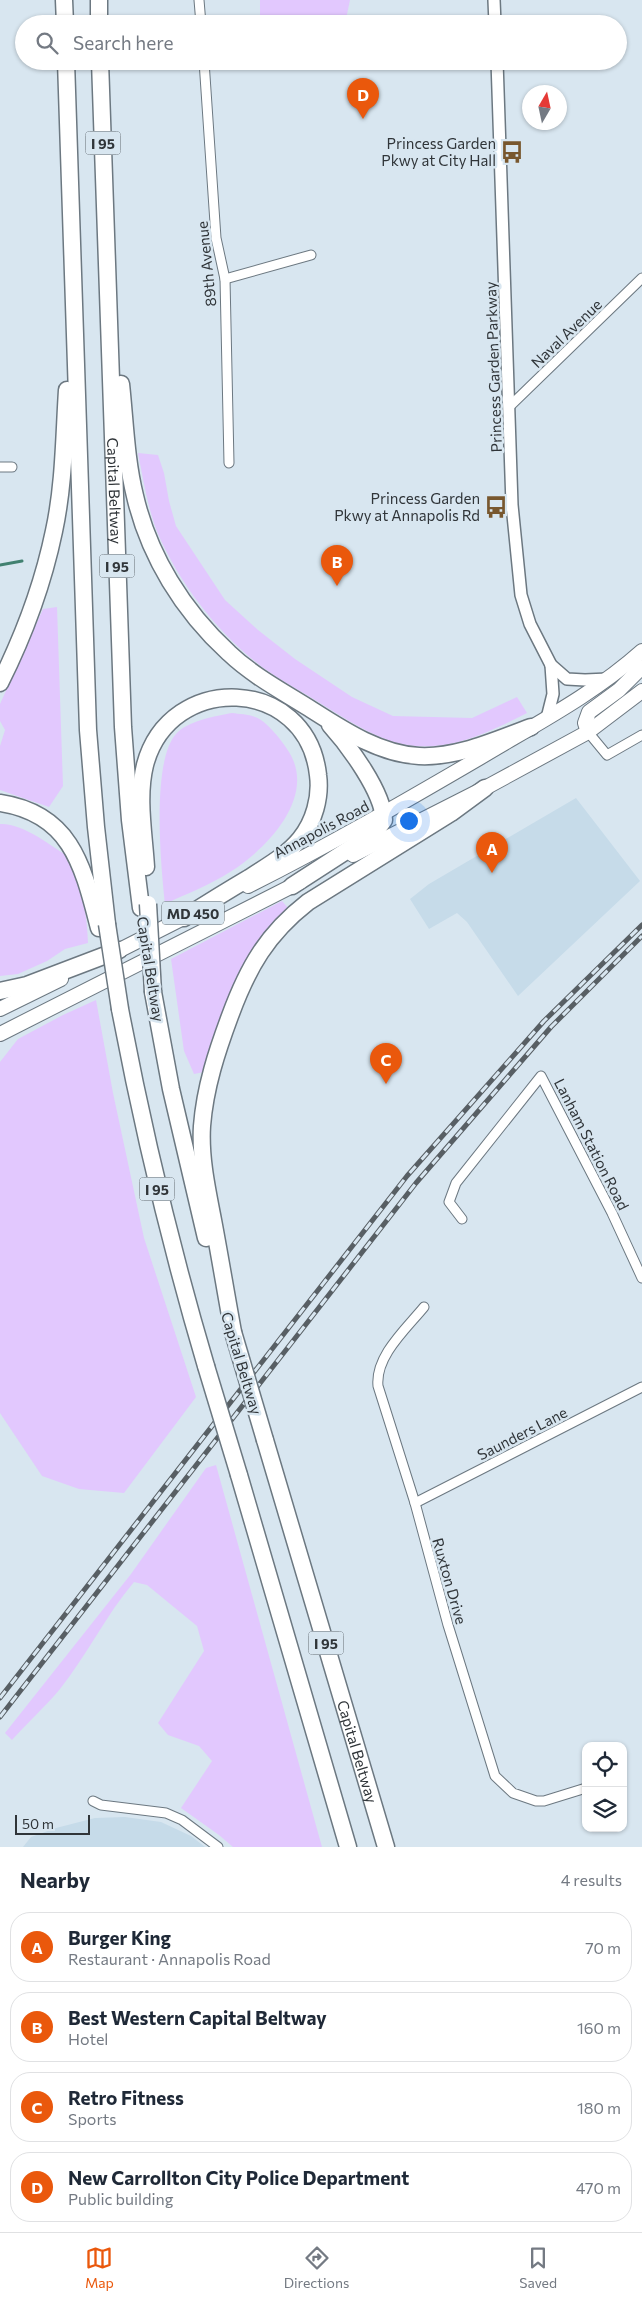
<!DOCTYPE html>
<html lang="en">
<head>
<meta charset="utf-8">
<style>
  body { margin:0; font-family:Commissioner,sans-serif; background:#f2f2f3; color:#1f2937 }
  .controls { position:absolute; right:15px; bottom:15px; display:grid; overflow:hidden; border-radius:10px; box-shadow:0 1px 4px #0004 }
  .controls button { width:45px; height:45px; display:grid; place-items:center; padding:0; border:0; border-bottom:1px solid #e0e1e3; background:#fff; color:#1f2937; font:25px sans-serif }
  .compass { position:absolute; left:522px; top:85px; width:45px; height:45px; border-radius:50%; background:#fff; box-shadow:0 1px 4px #0004; rotate:9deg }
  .scale { position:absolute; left:15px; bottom:12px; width:75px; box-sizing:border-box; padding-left:5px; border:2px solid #303539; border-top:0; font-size:14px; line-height:18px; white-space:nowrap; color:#303539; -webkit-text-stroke:4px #d8e6f0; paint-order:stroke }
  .you { position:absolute; left:408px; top:820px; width:18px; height:18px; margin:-12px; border:4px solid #fff; border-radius:50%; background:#1a73e8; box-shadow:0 0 0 8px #1a73e833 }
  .badge { display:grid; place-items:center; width:32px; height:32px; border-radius:50%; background:#ea580c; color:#fff; font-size:16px; font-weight:700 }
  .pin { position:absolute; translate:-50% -41px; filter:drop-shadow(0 1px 2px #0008) }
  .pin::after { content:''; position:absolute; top:26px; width:18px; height:15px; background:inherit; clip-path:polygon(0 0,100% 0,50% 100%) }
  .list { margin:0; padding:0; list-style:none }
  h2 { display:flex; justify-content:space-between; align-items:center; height:65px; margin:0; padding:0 20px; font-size:21px }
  h2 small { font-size:16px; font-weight:400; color:#747a83 }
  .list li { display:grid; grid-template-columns:32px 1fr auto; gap:15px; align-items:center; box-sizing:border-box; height:70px; margin:0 10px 10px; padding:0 10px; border:1px solid #e0e1e3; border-radius:20px }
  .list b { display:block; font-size:19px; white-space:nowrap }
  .list p { margin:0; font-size:16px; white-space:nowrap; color:#747a83 }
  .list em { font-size:16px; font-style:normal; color:#747a83 }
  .icon { flex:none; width:28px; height:28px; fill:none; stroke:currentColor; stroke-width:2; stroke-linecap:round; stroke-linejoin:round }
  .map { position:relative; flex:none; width:642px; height:1847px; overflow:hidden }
  .search { position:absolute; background:#fff; box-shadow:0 1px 4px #0004; left:15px; right:15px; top:15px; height:55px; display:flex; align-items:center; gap:12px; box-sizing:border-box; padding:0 18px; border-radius:28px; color:#747a83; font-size:19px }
  .sheet { height:385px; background:#fff }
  nav { display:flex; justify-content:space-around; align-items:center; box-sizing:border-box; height:70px; border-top:1px solid #e0e1e3; background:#fff; font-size:14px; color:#747a83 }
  nav a { display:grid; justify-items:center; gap:2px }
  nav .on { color:#ea580c }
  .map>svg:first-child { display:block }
  .built { fill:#c6dbe9 }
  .green { fill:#e2c8fe }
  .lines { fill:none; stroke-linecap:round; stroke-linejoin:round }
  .stream { stroke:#418170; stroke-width:3 }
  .minor-casing { stroke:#6c7881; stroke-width:11 }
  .tertiary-casing { stroke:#6c7881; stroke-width:14 }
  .primary-casing { stroke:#6c7881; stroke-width:16 }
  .motorway-casing { stroke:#6c7881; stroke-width:19 }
  .minor { stroke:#fff; stroke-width:9 }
  .tertiary { stroke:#fff; stroke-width:11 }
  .primary { stroke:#fff; stroke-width:14 }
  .motorway { stroke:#fff; stroke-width:16 }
  .rail-casing { stroke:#585f64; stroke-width:5 }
  .rail { stroke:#d8e6f0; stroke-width:3; stroke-dasharray:9; stroke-linecap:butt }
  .motorway-bridge-casing { stroke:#6c7881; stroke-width:19; stroke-linecap:butt }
  .motorway-bridge { stroke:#fff; stroke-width:16 }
  .labels { text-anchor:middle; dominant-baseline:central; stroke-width:5; stroke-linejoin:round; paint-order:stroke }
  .shield { fill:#d8e6f0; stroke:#626a70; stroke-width:1 }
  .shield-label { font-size:14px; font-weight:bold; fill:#303539 }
  .poi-label { font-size:15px; fill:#303539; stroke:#d8e6f0; text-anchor:end }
  .street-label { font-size:15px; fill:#303539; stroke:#d8e6f0 }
</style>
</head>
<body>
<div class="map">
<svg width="642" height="1847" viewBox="0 0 642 1847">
  <rect width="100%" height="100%" fill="#d8e6f0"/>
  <g class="built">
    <polygon points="576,798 640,881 518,996 467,922 457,913 429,929 410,899 429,884"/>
    <polygon points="125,1817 161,1822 191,1836 205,1847 23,1847 31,1837 56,1828 95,1818"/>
  </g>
  <g class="green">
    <polygon points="260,0 350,0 345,24 260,24"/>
    <path d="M138,453L158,455L164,473L169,501L176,526L225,600L258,630L295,659L352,697L393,716L472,718L517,697L527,713C493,730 457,749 416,746C383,744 351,722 323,705C303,692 281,681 262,667C217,632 181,586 158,534C148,509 143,479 138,453Z"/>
    <polygon points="57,607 63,786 49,807 0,790 0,746 5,730 0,721 0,704 43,609"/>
    <path d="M232,713C239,714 248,714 255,717C266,720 283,742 289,752C317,797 267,849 230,872C210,885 186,894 165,904C161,867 151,762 176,734C187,721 216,716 232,713Z"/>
    <path d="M0,824C24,823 50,846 71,858C82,887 87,913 88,943L65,949L47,961L18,974L0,976Z"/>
    <polygon points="282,901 288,908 256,944 239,979 204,1072 194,1074 184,1051 171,959"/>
    <polygon points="96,1000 113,1093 144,1238 196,1397 124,1493 79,1489 42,1476 0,1413 0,1062 18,1039 63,1015"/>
    <path d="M216,1465L322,1847H233L219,1835L181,1808L212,1761L199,1746L168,1735L158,1723L204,1651L197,1626L147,1585L134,1582C106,1615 87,1655 60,1689C45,1707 27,1723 12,1740L5,1733L131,1574L206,1468Z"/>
  </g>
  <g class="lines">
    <polyline class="stream" points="0,565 22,561"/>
    <defs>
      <g id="minor">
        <polyline points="199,0 201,24"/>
        <polyline points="204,61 216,238 225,279 229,463"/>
        <polyline points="225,279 311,255"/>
        <polyline points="509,407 642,278"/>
        <polyline points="0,467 12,467"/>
        <polyline points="588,732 607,755 642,735"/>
        <polyline points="462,1219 449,1202 456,1183 541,1076 612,1213 642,1278"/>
        <path d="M424,1307C407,1328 375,1356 378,1386L415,1503L448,1625L495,1776L513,1793L536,1801H544L586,1788"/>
        <polyline points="415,1503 642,1387"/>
        <polyline points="93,1801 101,1805 166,1813 182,1820 218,1847"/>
      </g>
      <g id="tertiary">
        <polyline points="494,0 495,24"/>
        <polyline points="497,61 512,505 521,595 530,624 551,665 567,679 585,680 608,679"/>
        <polyline points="547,718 553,694 551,665"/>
      </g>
      <g id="primary">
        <polyline points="588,732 585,723 589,712 619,690 642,667"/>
        <polyline points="353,855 485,788 588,732 642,691"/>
        <path d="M248,886C328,846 404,802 481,757C536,724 594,694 642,651"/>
        <polyline points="110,955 193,913"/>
        <polyline points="0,1009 61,979"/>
        <polyline points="0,1034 300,882"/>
      </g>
      <g id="motorway">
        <polyline points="64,0 65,24"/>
        <polyline points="99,0 99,24"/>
        <polyline points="66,61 88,730 96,827 107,924"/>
        <path id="s1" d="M100,61L123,727L130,820L141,908"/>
        <path d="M121,384C125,421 126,460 135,496C149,556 183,611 229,653C252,675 282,691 309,708C342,729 379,754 419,756C457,758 495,740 531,727"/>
        <path d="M0,683C24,635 43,584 54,531C64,485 64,437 67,390"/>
        <path d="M0,803C72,814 83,867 99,928"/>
        <path d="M146,867C144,834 137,797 145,765C170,671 307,676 318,775C321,797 314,822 300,839C286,856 267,866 249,878C227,891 206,904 184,918"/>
        <path d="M292,886L374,833L384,820C383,792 349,746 330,725"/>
        <polyline points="0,991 27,985 119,950"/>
        <polyline points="153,992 171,1089 206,1238"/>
        <path d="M120,1009C143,1130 171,1248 206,1366"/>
        <path d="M233,1332C226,1294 220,1257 213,1220C207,1189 200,1157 202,1126C205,1087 217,1051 230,1016C248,967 267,934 308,902L451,813L485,788"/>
        <path id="s2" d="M265,1440L386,1847"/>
        <polyline points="239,1475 348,1847"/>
      </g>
    </defs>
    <use href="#minor" class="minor-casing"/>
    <use href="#tertiary" class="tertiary-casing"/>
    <use href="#primary" class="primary-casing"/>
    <use href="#motorway" class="motorway-casing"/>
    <use href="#minor" class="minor"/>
    <use href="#tertiary" class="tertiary"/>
    <use href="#primary" class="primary"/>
    <use href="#motorway" class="motorway"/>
    <defs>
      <g id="rail">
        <polyline points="0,1698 407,1176 544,1021 642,925"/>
        <polyline points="0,1717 416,1183 551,1027 642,936"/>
      </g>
    </defs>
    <use href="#rail" class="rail-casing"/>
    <use href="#rail" class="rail"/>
    <defs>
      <g id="motorway-bridge">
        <polyline points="148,904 153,992"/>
        <polyline points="107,924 120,1009"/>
        <polyline points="233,1332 265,1440"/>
        <polyline points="206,1366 239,1475"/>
      </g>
    </defs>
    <use href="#motorway-bridge" class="motorway-bridge-casing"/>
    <use href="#motorway-bridge" class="motorway-bridge"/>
  </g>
  <defs>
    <symbol id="bus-bare" viewBox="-9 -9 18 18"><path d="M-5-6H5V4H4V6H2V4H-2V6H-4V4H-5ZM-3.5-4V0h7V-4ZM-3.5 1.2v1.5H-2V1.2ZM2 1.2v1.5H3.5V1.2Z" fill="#78572e" stroke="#d8e6f0" stroke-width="2.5" paint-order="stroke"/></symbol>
  </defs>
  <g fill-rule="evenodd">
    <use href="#bus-bare" x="496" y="136" width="32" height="32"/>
    <use href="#bus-bare" x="480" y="491" width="32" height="32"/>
  </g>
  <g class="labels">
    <g class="shield">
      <rect x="85.5" y="131.5" width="35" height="23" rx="4"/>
      <rect x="99.5" y="554.5" width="35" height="23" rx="4"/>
      <rect x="162" y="901.5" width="62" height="23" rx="4"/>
      <rect x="139.5" y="1177.5" width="35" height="23" rx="4"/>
      <rect x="308.5" y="1631.5" width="35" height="23" rx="4"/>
    </g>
    <g class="shield-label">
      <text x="103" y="143">I 95</text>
      <text x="117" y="566">I 95</text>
      <text x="193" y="913">MD 450</text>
      <text x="157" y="1189">I 95</text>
      <text x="326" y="1643">I 95</text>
    </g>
    <g class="poi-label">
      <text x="496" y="143">Princess Garden<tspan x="496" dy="17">Pkwy at City Hall</tspan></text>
      <text x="480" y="498">Princess Garden<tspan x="480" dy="17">Pkwy at Annapolis Rd</tspan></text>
    </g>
    <g class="street-label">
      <text transform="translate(206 264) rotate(-96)">89th Avenue</text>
      <text transform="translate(566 333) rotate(-44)">Naval Avenue</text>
      <text transform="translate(493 367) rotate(-92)">Princess Garden Parkway</text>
      <text stroke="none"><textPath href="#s1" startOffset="430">Capital Beltway</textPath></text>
      <text transform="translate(321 829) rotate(-28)">Annapolis Road</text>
      <text transform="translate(151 969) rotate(81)">Capital Beltway</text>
      <text transform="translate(592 1144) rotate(63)">Lanham Station Road</text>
      <text transform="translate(242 1363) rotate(73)">Capital Beltway</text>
      <text transform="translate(522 1433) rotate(-27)">Saunders Lane</text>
      <text transform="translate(450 1581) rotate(74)">Ruxton Drive</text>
      <text stroke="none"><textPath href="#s2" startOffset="325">Capital Beltway</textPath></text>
    </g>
  </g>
</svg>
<div class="controls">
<button><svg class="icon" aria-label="locate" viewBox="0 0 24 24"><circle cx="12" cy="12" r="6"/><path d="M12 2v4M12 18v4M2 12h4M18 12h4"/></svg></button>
<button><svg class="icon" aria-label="layers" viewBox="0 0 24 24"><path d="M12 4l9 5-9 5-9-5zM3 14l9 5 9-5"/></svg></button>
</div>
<svg class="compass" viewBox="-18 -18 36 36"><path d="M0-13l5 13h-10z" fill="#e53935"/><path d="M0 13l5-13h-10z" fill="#747a83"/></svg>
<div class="scale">50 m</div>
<div class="you"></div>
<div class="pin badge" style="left:492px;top:873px">A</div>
<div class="pin badge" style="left:337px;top:586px">B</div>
<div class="pin badge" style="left:386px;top:1084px">C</div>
<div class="pin badge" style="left:363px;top:119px">D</div>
<div class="search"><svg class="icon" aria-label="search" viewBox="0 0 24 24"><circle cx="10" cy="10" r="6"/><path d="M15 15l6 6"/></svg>Search here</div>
</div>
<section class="sheet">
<h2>Nearby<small>4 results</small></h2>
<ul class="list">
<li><span class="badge">A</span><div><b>Burger King</b><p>Restaurant · Annapolis Road</p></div><em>70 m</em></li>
<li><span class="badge">B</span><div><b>Best Western Capital Beltway</b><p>Hotel</p></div><em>160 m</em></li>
<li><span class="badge">C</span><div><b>Retro Fitness</b><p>Sports</p></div><em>180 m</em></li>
<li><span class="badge">D</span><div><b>New Carrollton City Police Department</b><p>Public building</p></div><em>470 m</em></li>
</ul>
</section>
<nav>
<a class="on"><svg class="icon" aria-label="map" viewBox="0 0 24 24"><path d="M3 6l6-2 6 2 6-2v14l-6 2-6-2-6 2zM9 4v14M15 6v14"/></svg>Map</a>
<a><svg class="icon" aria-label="directions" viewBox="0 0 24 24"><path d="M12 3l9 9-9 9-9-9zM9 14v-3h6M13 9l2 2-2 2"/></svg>Directions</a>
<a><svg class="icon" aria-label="saved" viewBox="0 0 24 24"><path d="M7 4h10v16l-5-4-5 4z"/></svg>Saved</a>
</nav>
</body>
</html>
